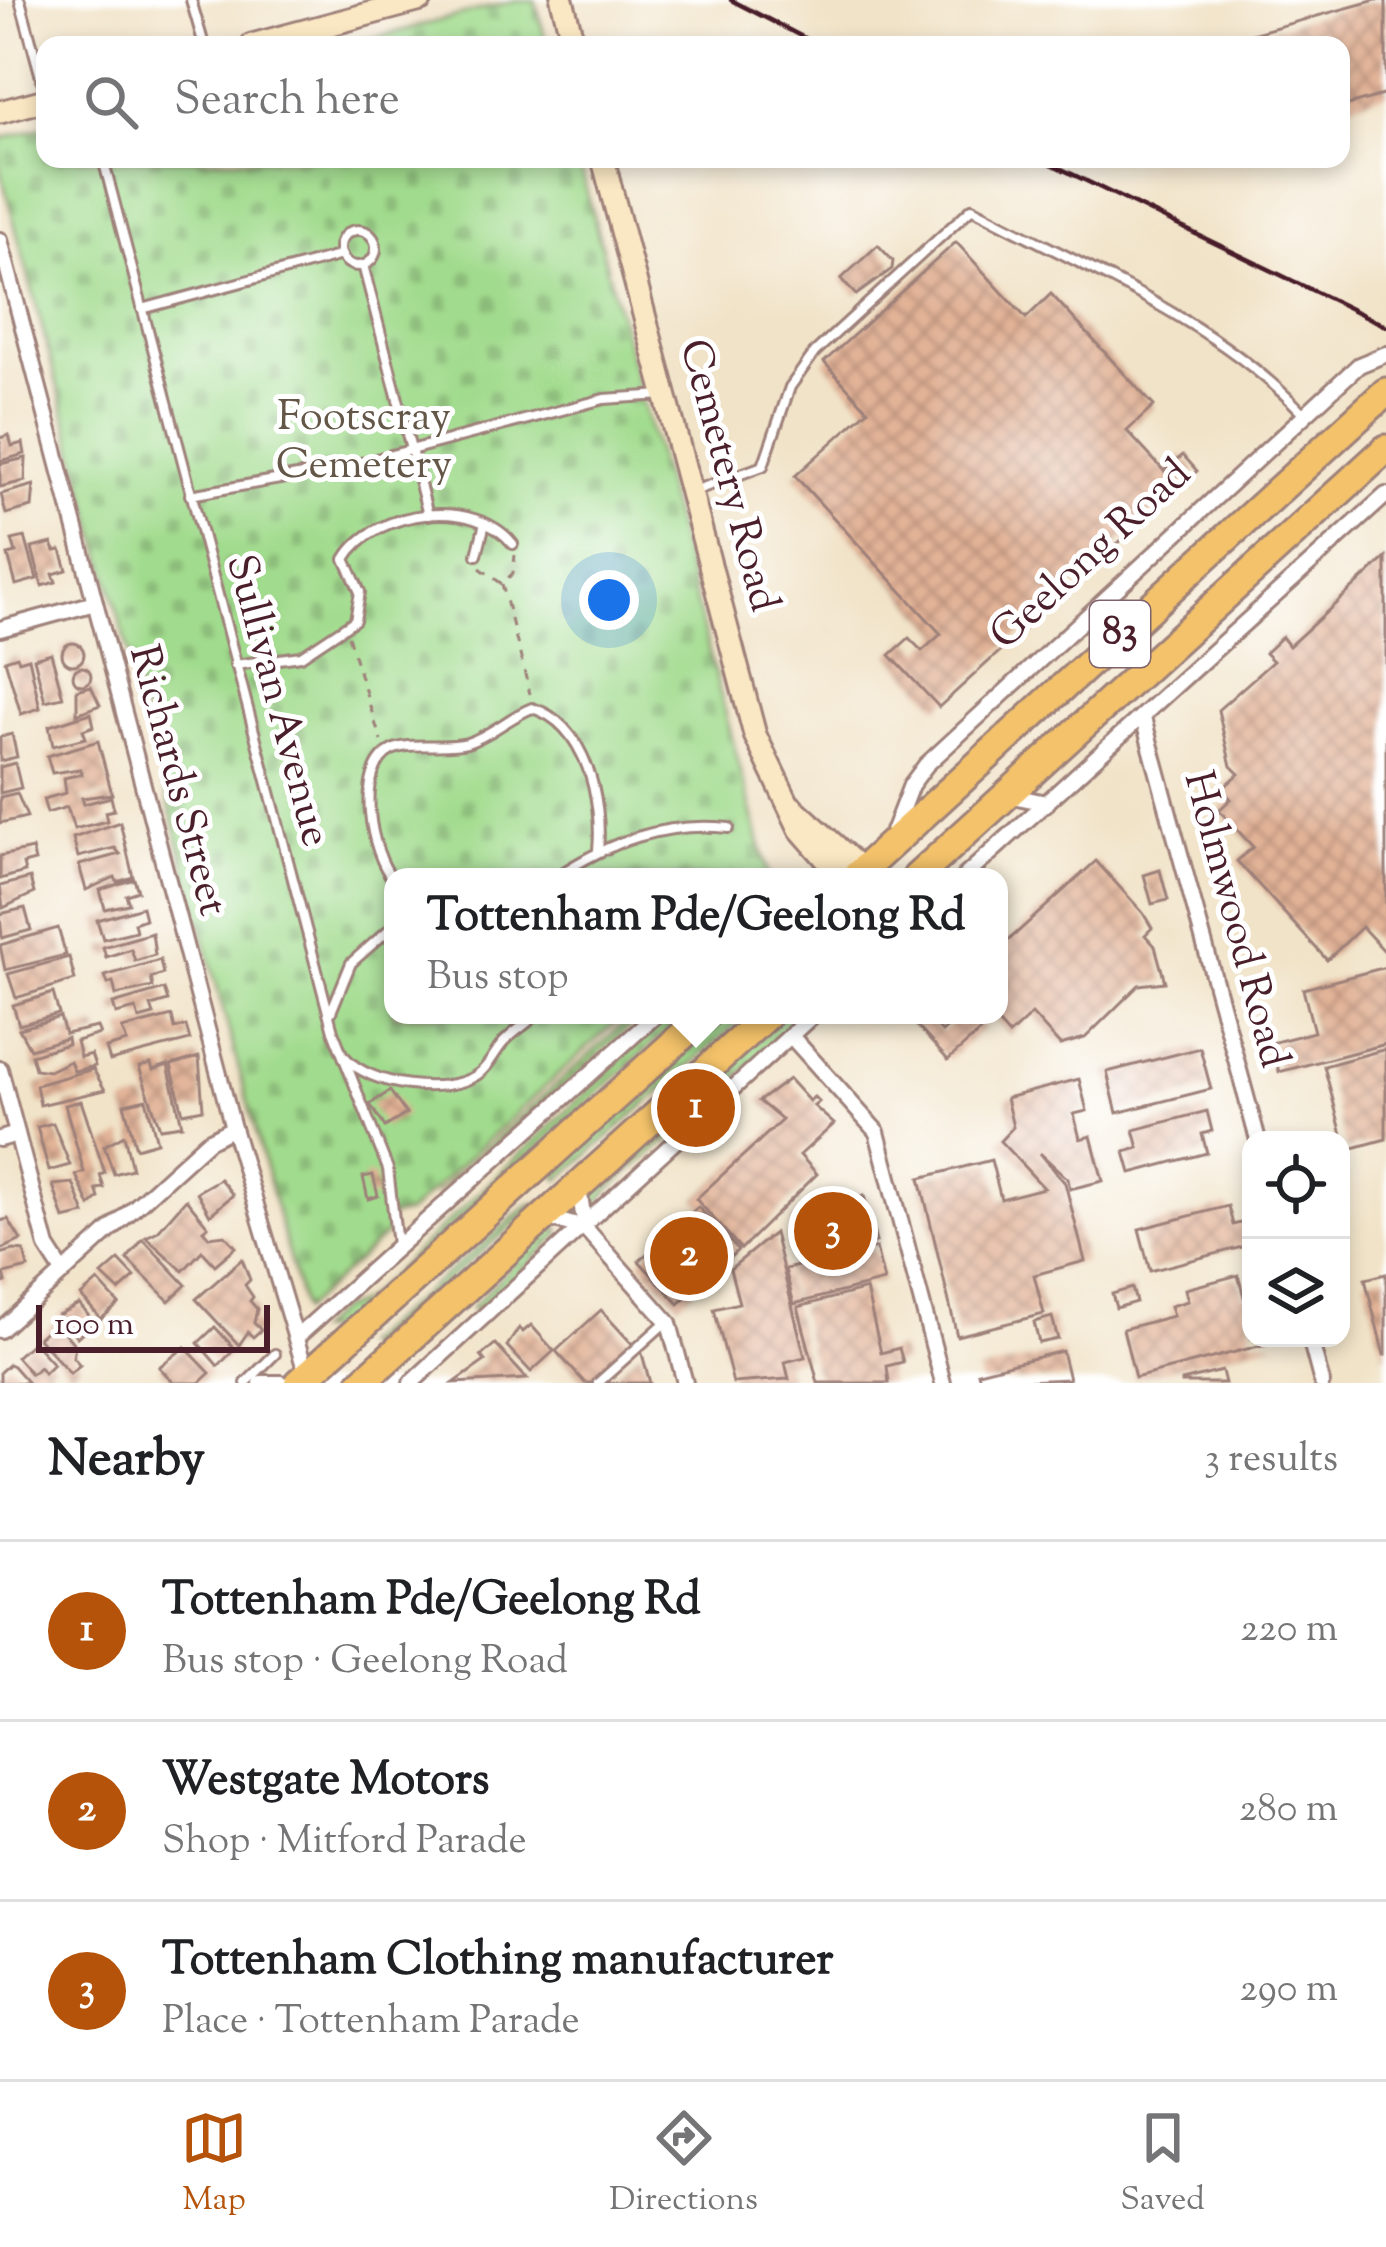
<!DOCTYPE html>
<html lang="en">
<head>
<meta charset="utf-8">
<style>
  body { margin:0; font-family:"Sorts Mill Goudy",serif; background:#f2f2f2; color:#202124 }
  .controls { position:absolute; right:36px; bottom:36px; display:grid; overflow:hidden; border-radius:24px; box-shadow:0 6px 18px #0003 }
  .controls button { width:108px; height:108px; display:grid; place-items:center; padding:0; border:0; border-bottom:3px solid #e0e0e0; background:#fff; color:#202124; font:60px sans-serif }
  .scale { position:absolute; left:36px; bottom:30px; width:234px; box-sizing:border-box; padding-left:12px; border:6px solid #4a1f2b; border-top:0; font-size:33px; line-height:42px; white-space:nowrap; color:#4a1f2b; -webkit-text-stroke:9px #fff; paint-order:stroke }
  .you { position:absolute; left:609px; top:600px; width:42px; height:42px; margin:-30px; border:9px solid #fff; border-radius:50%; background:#1a73e8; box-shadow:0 0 0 18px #1a73e833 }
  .badge { display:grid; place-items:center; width:78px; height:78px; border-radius:50%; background:#b45309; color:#fff; font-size:39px; font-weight:700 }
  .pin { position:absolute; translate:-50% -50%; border:6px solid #fff; box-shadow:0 3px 12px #0006 }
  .popup { position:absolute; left:384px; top:868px; width:624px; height:156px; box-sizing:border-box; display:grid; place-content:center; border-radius:24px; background:#fff; filter:drop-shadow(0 3px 9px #0005); font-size:39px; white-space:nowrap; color:#757577 }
  .popup b { font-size:45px; color:#202124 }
  .popup::after { content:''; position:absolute; left:50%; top:100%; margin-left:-24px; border:24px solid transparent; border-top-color:#fff }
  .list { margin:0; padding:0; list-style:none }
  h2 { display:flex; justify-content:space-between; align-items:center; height:156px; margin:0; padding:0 48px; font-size:51px }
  h2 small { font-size:39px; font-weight:400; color:#757577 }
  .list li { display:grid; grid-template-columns:78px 1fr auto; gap:36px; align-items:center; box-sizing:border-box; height:180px; padding:0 48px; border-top:3px solid #e0e0e0 }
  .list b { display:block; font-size:45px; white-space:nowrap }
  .list p { margin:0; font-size:39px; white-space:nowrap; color:#757577 }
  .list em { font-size:39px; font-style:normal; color:#757577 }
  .icon { flex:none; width:66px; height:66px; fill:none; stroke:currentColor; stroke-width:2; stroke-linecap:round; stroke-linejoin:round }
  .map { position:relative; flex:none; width:1386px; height:1383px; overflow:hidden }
  .search { position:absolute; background:#fff; box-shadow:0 6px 18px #0003; left:36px; right:36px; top:36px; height:132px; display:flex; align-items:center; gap:30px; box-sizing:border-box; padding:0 42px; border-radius:24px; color:#757577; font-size:45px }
  .sheet { height:696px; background:#fff }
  nav { display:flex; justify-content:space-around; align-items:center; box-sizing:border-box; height:168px; border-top:3px solid #e0e0e0; background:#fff; font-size:33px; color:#757577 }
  nav a { display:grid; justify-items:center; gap:6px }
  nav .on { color:#b45309 }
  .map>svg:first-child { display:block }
  .grass { fill:url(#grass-dots); stroke:#767d5c; stroke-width:3 }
  .cemetery { fill:url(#cemetery-stones); stroke:#767d5c; stroke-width:3 }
  .building { fill:url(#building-cross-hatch) }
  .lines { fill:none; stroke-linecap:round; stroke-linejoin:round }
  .lane-casing { stroke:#9e817a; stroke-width:14 }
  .street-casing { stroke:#9e817a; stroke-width:20 }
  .secondary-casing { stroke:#9e817a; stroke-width:27 }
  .highway-casing { stroke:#9e817a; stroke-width:33 }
  .path { stroke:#9e817a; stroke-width:3; stroke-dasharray:9 9; stroke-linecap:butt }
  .lane { stroke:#fff; stroke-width:8 }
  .street { stroke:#fff; stroke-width:14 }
  .secondary { stroke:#fae7c3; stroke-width:21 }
  .highway { stroke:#f3c26a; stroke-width:27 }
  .rail { stroke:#4a1f2b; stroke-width:4.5 }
  .labels { text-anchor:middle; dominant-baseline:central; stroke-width:10; stroke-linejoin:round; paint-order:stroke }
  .shield { fill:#fff; stroke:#80626b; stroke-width:3 }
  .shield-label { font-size:39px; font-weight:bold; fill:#4a1f2b }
  .park-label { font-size:42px; fill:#645748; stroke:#fff }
  .street-label { font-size:42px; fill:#4a1f2b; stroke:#fff }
</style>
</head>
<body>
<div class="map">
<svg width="1386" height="1383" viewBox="0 0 1386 1383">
  <defs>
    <pattern id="grass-dots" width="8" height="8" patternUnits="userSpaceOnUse" patternTransform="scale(3)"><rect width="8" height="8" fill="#a1db8d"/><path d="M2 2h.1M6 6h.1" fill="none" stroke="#8cbc7a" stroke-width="1.8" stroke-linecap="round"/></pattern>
    <pattern id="cemetery-stones" width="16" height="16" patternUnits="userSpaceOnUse" patternTransform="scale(3)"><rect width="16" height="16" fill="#a1db8d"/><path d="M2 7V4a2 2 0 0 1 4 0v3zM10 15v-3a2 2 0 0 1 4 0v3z" fill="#8cbc7a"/></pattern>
    <pattern id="building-cross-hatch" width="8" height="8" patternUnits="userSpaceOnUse" patternTransform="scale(3)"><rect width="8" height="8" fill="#e2b397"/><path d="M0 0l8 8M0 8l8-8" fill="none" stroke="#b9917b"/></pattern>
  </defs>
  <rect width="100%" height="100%" fill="#fff"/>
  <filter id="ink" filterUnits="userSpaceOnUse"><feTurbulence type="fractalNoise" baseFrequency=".00833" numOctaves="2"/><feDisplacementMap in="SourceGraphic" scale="24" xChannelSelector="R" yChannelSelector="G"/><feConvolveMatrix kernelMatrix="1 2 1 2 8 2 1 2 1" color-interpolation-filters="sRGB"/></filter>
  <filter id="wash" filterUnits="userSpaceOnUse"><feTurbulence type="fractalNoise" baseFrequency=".004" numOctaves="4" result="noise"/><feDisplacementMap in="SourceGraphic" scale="48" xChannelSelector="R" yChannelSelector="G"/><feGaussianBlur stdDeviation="2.7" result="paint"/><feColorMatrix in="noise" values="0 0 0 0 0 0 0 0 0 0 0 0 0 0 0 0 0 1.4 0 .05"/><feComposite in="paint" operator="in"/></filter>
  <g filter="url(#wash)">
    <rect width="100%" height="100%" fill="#f1e3c8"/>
    <g class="grass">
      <polygon points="633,1015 642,1015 506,1139 435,1195"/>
      <polygon points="669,1015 684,1015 339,1329 316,1331 338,1310 362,1302"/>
      <polygon points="724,1015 747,1015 559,1180 555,1174 572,1154"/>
      <polygon points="786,1015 802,1015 724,1089 720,1084 737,1059"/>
      <polygon points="694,1109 699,1113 608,1190 592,1212 594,1190 670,1121"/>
      <polygon points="540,1203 367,1348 361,1345 529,1205"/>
      <polygon points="559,1227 560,1234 478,1313 471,1308 543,1234"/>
    </g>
    <g class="cemetery">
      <polygon points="516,0 535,0 547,45 349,45"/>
      <polygon points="45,127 45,159 578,159 769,877 393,877 393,1015 623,1015 408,1213 389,1217 387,1233 303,1310 0,169 0,139"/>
    </g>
    <g id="blocks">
      <g class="building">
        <polygon points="1376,0 1386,0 1386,94 1341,107 1341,45 1239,45 1237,38"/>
        <polygon points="956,242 1026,318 1051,294 1154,406 1127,431 1164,471 1183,455 1197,471 939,707 890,655 909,638 922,651 941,634 795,476 868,410 824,362"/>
        <polygon points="878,245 893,261 892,269 856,295 841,279"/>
        <polygon points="9,435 12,446 23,443 25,454 0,461 0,438"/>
        <polygon points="26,458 25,481 0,487 0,464"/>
        <polygon points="34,485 32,507 6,514 1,494"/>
        <polygon points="25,537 37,579 16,585 8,555 16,553 12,540"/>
        <polygon points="52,543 55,551 61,550 67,570 53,574 56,582 42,586 32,548"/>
        <polygon points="1386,558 1386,953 1362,927 1327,960 1237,861 1253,847 1219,810 1231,799 1222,789 1239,774 1231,766 1218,710 1273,661 1265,653 1282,637 1289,646"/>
        <circle cx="73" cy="654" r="11"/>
        <polygon points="51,653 63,697 45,701 34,658"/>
        <polygon points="17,656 19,661 29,658 40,708 21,714 5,660"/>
        <circle cx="82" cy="676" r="9"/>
        <polygon points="91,686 100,705 77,714 77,690"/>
        <polygon points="91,713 94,726 83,730 86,738 53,746 49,726"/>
        <polygon points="12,734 17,757 0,761 0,737"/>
        <polygon points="98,741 112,794 82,798 84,804 111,797 114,810 105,812 107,821 74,829 67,807 47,813 43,799 66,793 64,778 82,774 80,769 52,773 47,756"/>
        <polygon points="15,763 21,788 0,793 0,767"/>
        <polygon points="17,793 27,817 0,823 0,797"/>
        <polygon points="120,822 133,877 117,882 115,877 86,890 79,865 120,854 115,848 78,857 73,838"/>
        <polygon points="32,849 35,861 23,864 25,872 0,879 0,856"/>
        <polygon points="1096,861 1143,913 1152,928 1145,935 1155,946 1165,982 1139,985 1085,1038 1060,1045 1032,1014 1009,1035 991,1015 999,1015 999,949"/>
        <polygon points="1160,870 1168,900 1152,904 1144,875"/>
        <polygon points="30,878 34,893 3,908 0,886"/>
        <polygon points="134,879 138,891 126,895 129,904 105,909 100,890"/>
        <polygon points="142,907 145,919 134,923 136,931 103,939 97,920"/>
        <polygon points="25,908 31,930 2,938 0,914"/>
        <polygon points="58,928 66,955 5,970 0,945"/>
        <polygon points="152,933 155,955 135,961 131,949 106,957 103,947"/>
        <polygon points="69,957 75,980 16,998 8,974"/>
        <polygon points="160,960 163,974 151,978 153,987 116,995 113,982 108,984 105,976"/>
        <polygon points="1386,967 1386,1044 1279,1072 1271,1043 1314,1032 1303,989"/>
        <polygon points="164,989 168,1001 151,1006 154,1015 139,1019 136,1009 116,1014 113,1004"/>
        <polygon points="53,993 59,1014 19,1025 13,1005"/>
        <polygon points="907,1015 933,1015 930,1019 942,1032 951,1024 943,1015 972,1015 984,1028 948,1060"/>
        <polygon points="172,1016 175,1029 186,1026 190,1040 110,1061 106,1048 127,1042 122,1029"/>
        <polygon points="60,1017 65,1034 97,1027 100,1034 76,1041 80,1057 91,1054 95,1066 74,1071 70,1061 49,1071 35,1069 31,1055 68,1044 67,1038 30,1049 19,1029"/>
        <polygon points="1200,1048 1211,1089 1117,1113 1107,1072"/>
        <polygon points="1386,1049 1386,1139 1346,1150 1324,1066"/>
        <polygon points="199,1057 203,1109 183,1113 171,1065"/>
        <polygon points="151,1064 153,1070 168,1065 182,1125 160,1128 139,1067"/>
        <polygon points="93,1069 105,1090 40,1105 36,1085"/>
        <polygon points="789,1079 809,1101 814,1097 819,1102 814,1106 834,1124 800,1155 817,1174 741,1249 696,1199 782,1120 759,1101"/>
        <polygon points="1079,1079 1087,1111 1074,1114 1080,1139 1091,1136 1103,1181 1070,1189 1068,1179 1040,1153 1065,1183 1085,1261 1034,1275 1044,1314 957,1336 920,1178 991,1160 1001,1199 1044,1188 1000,1141 1013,1127 1006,1098"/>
        <polygon points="390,1091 406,1114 385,1127 370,1104"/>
        <polygon points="146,1099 157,1142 136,1148 124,1104"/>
        <polygon points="81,1101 105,1173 100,1175 104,1188 96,1189 99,1198 90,1206 76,1175 84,1172 65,1105"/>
        <polygon points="1207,1111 1212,1131 1202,1134 1207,1153 1131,1173 1125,1152 1139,1148 1134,1130"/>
        <polygon points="53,1123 70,1165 49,1171 37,1127"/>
        <polygon points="124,1135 132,1169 114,1174 104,1146"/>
        <polygon points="373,1175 378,1196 368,1199 363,1177"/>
        <polygon points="220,1179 233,1195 210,1215 197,1192"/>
        <polygon points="73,1183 85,1214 64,1219 53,1185"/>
        <polygon points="864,1196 876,1242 807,1259 805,1252 799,1254 791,1221 797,1220 795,1213"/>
        <polygon points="186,1199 208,1226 203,1230 209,1237 225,1235 236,1247 215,1265 202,1251 183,1271 146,1237 158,1231"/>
        <polygon points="1228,1206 1233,1225 1244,1222 1250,1245 1150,1271 1139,1229"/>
        <polygon points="698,1207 738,1250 679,1304 639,1261"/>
        <polygon points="8,1219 21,1240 0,1250 0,1221"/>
        <polygon points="774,1233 805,1357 785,1362 789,1379 733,1383 714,1309 739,1303 730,1269"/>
        <polygon points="143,1239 186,1285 169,1301 127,1259"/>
        <polygon points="876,1248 884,1281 794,1304 785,1269"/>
        <polygon points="14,1250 24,1251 28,1268 4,1274 6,1282 0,1284 0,1254"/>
        <polygon points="242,1259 250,1280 245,1285 253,1297 250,1301 257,1309 254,1323 261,1330 253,1337 248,1332 239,1345 196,1299"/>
        <polygon points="119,1260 135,1277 119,1291 102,1275"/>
        <polygon points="1386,1274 1386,1355 1384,1355 1365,1279"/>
        <polygon points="1238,1275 1244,1297 1251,1295 1251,1338 1274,1342 1135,1378 1123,1329 1173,1316 1170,1306 1188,1301 1185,1289"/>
        <polygon points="98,1281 119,1304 101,1319 81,1296"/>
        <polygon points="1132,1288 1136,1302 1116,1308 1112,1294"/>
        <polygon points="866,1289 881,1353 899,1348 903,1362 887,1366 889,1383 818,1383 798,1307"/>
        <polygon points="79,1304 94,1322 77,1337 58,1315"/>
        <polygon points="601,1310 634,1346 593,1383 585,1383 556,1351"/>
        <polygon points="1052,1317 1058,1339 1039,1343 1034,1322"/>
        <polygon points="55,1322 75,1345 73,1357 80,1365 70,1373 38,1338"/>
        <polygon points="531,1325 554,1351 531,1372 507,1346 519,1328 523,1332"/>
        <polygon points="215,1327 235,1349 218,1366 198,1343"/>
        <polygon points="33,1342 53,1364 44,1373 40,1367 31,1374 16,1357"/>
        <polygon points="495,1344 527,1379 454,1383 485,1361 481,1356"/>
        <polygon points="185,1347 210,1373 199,1383 174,1383 159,1367"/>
        <polygon points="641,1350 650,1383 606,1383"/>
        <polygon points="1062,1351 1069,1379 981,1383 978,1372"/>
        <polygon points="9,1364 13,1366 28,1383 0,1383 0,1372"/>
        <polygon points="1222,1371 1225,1383 1182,1383 1182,1381"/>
      </g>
    </g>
  </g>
  <g filter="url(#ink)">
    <use href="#blocks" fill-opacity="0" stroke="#9e817a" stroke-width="3"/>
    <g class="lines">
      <defs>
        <g id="lane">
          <polyline points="20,0 45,92"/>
          <polyline points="191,0 204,45"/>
          <polyline points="103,159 333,1031 388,1169 397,1245"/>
          <circle cx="358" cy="248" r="18"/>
          <polyline points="363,265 428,515"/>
          <polyline points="142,309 342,255"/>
          <path d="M694,491L763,466L790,387L815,352L972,208C1085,268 1215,320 1304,414"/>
          <polyline points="190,495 342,468 604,399 663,395"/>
          <polyline points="477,555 485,523"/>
          <path d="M235,665L301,656L355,620L360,592L345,559C375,508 476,497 513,544"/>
          <path d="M556,877C609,842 664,821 729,828"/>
          <path d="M393,879C371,854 354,769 392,750C412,741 444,749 467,743C492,735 509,717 532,708C586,724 603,801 598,850"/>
          <polyline points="331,1012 351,963 393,926"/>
          <path d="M345,1057C369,1086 445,1096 477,1075C491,1066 495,1049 507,1039C516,1030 527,1024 536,1015"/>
          <polyline points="246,1383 275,1354"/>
          <polyline points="598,1383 667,1321"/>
        </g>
        <g id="street">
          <polyline points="0,240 233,1128 307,1376"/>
          <polyline points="0,629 95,603"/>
          <polyline points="1143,718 1258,1140"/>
          <polyline points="1007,795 1047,803"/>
          <polyline points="891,837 911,785 926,765 1359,365 1386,354"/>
          <polyline points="964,877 1386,495"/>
          <polyline points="791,1036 877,1132 943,1383"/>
          <polyline points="0,1069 47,1247 63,1272"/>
          <polyline points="0,1139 17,1134"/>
          <polyline points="579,1188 585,1228 669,1323 685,1383"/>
          <polyline points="544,1217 585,1228"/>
          <polyline points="0,1330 208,1141 233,1128"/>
          <polyline points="298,1336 656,1015"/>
          <polyline points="1310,1338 1322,1383"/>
          <polyline points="261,1383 282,1383"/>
          <polyline points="411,1383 813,1015"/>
        </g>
        <g id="secondary">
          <polyline points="562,0 574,45"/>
          <polyline points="252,45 421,0"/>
          <polyline points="0,112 45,100"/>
          <polyline points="603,159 755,735 800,829 842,877"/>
          <polyline points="792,807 870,877"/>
        </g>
        <g id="highway">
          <polyline points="855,877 1386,392"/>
          <polyline points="917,877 1386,449"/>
          <polyline points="299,1383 705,1015"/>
          <polyline points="361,1383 767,1015"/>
        </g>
      </defs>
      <use href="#lane" class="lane-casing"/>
      <use href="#street" class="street-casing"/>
      <use href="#secondary" class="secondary-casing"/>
      <use href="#highway" class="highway-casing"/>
      <g class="path">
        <polyline points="480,568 502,584 513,573 515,555"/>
        <polyline points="502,584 530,694"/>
        <polyline points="348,636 381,741"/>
      </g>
      <use href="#lane" class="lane"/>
      <use href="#street" class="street"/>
      <use href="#secondary" class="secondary"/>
      <use href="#highway" class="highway"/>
      <g class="rail">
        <polyline points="731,0 818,45"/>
        <polyline points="1041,159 1386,326"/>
      </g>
    </g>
  </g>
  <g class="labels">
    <rect class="shield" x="1090" y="601" width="60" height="66" rx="9"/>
    <g class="shield-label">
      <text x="1120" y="634">83</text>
    </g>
    <g class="park-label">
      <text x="364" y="419">Footscray<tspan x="364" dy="48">Cemetery</tspan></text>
    </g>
    <g class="street-label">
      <text transform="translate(727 476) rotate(75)">Cemetery Road</text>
      <text transform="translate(1092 556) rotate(-43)">Geelong Road</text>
      <text transform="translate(276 701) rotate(75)">Sullivan Avenue</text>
      <text transform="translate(176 781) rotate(75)">Richards Street</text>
      <text transform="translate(1234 920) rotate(75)">Holmwood Road</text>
    </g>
  </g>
</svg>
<div class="controls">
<button><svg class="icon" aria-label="locate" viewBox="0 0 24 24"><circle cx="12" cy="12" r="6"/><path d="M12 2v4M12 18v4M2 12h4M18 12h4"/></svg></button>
<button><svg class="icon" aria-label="layers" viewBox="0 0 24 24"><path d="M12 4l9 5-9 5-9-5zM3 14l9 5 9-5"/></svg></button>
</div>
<div class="scale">100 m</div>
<div class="you"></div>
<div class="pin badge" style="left:696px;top:1108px">1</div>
<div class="popup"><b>Tottenham Pde/Geelong Rd</b>Bus stop</div>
<div class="pin badge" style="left:689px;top:1256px">2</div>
<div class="pin badge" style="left:833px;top:1231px">3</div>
<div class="search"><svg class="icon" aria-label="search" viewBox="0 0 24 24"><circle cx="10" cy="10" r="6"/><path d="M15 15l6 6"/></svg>Search here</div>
</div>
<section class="sheet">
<h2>Nearby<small>3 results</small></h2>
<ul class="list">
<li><span class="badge">1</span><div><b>Tottenham Pde/Geelong Rd</b><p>Bus stop · Geelong Road</p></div><em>220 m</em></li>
<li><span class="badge">2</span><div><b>Westgate Motors</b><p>Shop · Mitford Parade</p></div><em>280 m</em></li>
<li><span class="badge">3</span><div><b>Tottenham Clothing manufacturer</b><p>Place · Tottenham Parade</p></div><em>290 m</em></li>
</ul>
</section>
<nav>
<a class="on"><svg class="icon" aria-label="map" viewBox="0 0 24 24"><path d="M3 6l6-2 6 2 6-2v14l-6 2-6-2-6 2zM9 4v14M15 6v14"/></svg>Map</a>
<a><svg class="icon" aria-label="directions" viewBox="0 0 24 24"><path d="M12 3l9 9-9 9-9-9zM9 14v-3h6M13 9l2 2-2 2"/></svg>Directions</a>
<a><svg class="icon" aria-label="saved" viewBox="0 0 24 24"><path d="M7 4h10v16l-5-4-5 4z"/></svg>Saved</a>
</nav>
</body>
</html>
